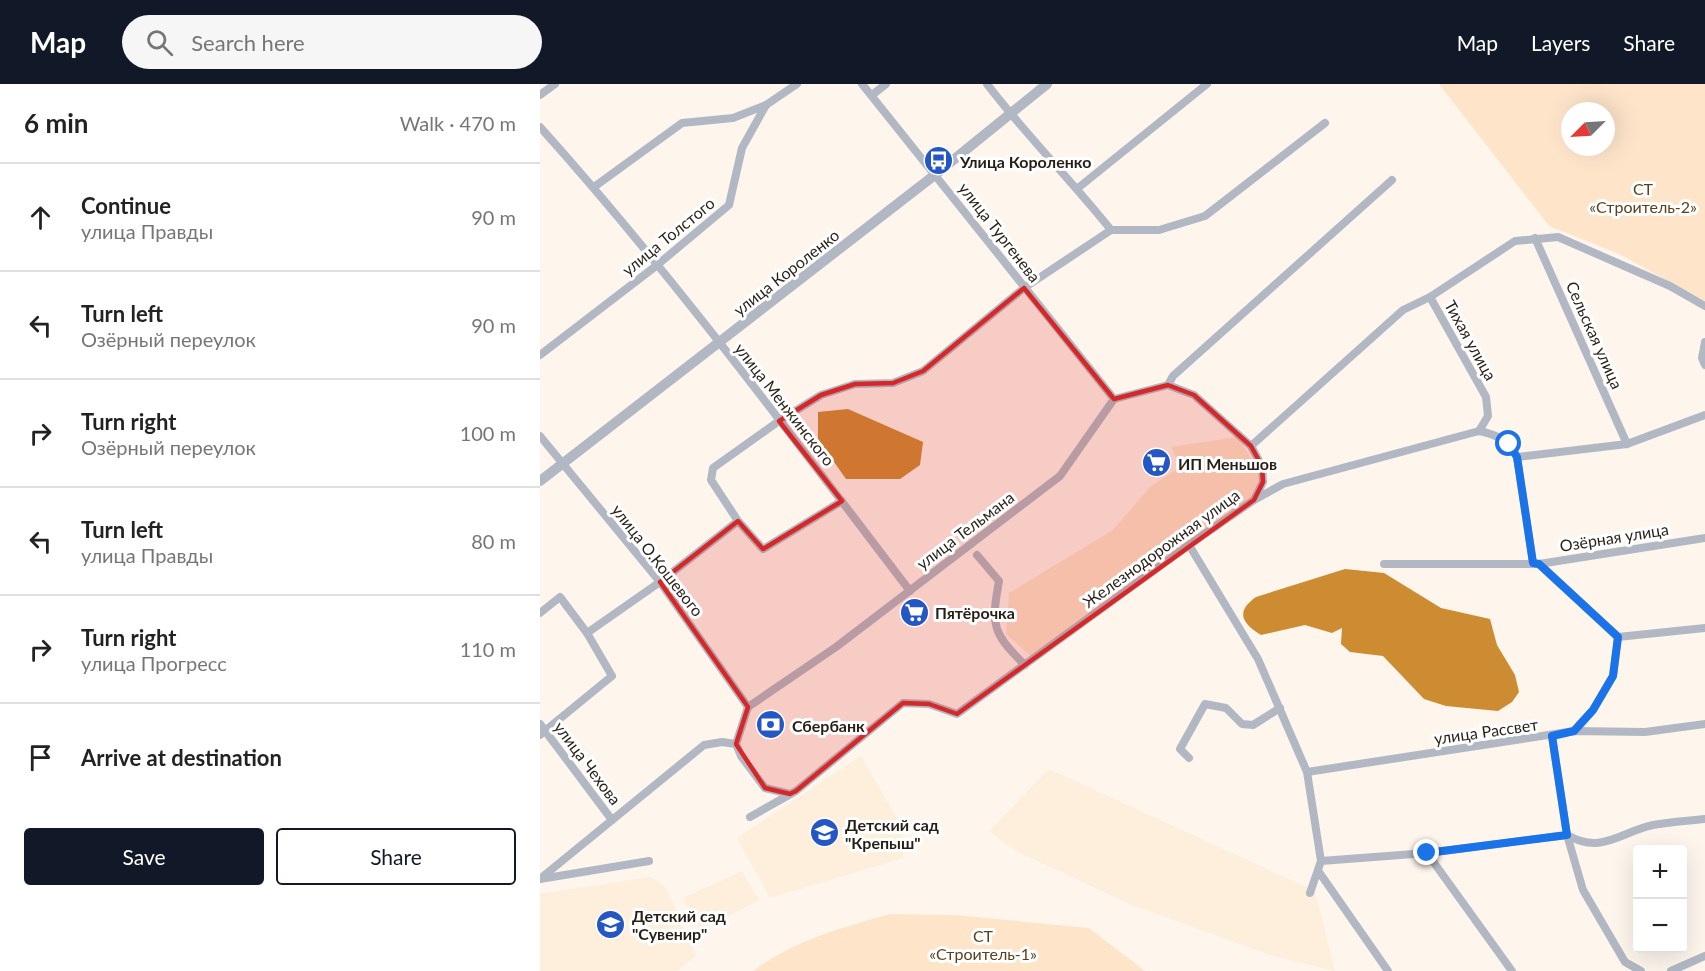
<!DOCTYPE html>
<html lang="en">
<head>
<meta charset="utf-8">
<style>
  body { margin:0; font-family:Lato,sans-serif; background:#f6f6f6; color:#222 }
  .controls { position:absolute; right:18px; bottom:18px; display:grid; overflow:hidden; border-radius:6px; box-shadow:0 6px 24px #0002 }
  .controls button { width:54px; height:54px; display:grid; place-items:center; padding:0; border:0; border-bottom:2px solid #e0e0e0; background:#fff; color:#222; font:30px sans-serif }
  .compass { position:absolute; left:1021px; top:18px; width:54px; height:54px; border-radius:50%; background:#fff; box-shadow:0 6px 24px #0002; rotate:246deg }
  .stop { position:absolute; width:18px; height:18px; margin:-14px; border:4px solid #1a73e8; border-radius:50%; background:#fff }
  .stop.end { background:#1a73e8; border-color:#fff; box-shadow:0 2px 6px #0008 }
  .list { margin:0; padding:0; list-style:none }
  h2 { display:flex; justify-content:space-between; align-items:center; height:78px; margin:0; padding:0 24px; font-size:26px }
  h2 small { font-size:20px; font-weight:400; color:#767676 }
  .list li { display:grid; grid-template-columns:39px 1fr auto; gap:18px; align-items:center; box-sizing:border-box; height:108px; padding:0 24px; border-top:2px solid #e0e0e0 }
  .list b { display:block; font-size:22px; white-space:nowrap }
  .list p { margin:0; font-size:20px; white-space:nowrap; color:#767676 }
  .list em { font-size:20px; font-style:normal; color:#767676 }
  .actions { display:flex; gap:12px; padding:18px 24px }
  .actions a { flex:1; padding:14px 0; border:2px solid #111827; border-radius:6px; text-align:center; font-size:21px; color:#111827 }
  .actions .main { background:#111827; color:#fff }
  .icon { flex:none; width:33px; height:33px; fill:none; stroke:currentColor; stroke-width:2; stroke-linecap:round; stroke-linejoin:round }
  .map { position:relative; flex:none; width:1165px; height:887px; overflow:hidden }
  header { display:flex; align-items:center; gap:36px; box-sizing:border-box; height:84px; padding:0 30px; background:#111827; color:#fff }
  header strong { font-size:28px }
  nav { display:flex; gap:33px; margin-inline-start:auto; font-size:21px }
  .search { width:420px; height:54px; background:#f6f6f6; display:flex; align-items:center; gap:15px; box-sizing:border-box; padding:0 21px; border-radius:33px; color:#767676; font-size:22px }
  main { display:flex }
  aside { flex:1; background:#fff }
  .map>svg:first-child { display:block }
  .built { fill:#feeedc }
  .green { fill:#fee5ca; fill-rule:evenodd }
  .water { fill:#cd8b32 }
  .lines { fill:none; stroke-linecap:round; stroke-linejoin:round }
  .minor { stroke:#b2b8c3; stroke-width:8 }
  .tertiary { stroke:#b2b8c3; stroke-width:10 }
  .route { stroke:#1a73e8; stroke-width:8 }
  .marked { fill:#d62828; fill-opacity:0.2; stroke:#d62828; stroke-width:4.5; stroke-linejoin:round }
  .labels { text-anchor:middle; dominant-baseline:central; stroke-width:6; stroke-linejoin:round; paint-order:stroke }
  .poi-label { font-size:16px; font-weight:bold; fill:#271f17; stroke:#fff; text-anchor:start }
  .park-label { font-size:16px; fill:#5c401d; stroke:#fff }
  .street-label { font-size:16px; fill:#271f17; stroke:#fff }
</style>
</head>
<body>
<header>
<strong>Map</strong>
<div class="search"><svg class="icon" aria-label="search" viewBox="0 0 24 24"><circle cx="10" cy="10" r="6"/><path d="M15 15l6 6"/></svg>Search here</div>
<nav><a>Map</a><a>Layers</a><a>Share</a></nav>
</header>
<main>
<aside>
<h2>6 min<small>Walk · 470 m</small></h2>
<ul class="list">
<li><svg class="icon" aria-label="ahead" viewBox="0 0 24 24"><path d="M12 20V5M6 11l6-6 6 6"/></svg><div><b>Continue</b><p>улица Правды</p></div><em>90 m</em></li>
<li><svg class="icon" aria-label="left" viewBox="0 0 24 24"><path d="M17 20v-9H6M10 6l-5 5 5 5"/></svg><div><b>Turn left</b><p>Озёрный переулок</p></div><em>90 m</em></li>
<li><svg class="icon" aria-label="right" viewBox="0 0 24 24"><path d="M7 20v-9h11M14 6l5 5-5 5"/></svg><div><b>Turn right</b><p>Озёрный переулок</p></div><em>100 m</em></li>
<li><svg class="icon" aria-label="left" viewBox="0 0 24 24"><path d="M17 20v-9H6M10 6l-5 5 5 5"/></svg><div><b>Turn left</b><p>улица Правды</p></div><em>80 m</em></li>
<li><svg class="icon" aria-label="right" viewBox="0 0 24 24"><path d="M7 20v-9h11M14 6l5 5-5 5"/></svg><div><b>Turn right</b><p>улица Прогресс</p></div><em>110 m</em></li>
<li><svg class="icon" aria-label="arrive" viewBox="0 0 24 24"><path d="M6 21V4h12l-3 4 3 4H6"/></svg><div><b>Arrive at destination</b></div></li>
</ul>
<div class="actions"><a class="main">Save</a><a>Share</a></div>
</aside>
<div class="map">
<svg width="1165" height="887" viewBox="0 0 1165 887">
  <rect width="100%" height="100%" fill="#fef6ed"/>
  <g class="built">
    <polygon points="321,672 362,743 363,774 230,814 197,754"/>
    <polygon points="509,685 775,807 795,887 733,872 592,821 474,766 449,747"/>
    <polygon points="202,787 219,816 159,847 143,814"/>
    <polygon points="111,793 126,804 156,871 137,887 0,887 0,810"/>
  </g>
  <g class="green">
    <path d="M899,0H1165V217L1079,170L1009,142ZM1030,27H1066V63H1030Z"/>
    <polygon points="697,353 721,388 714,416 494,575 466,550 469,509 573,446 610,403 640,383 631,363"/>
    <path d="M350,830L415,831L549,844L605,887H213C255,856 301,844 350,830Z"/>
  </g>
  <g class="water">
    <polygon points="308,325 383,358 380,381 360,395 306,395 278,355 278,328"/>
    <path d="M805,485L844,489L901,524L950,535L957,561L975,591L979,608L972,618L958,627L906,622L884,615L843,572L810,568L801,560L802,544L792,549L765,541L721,551C702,539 695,528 716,513Z"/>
  </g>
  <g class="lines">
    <g class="minor">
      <polyline points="322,0 574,315"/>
      <path d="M447,0C486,51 531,96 571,146"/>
      <polyline points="0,11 15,0"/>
      <polyline points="332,11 346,0"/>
      <path d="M0,43C132,190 250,350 370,507"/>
      <polyline points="54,103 142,39 193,34 226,21"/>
      <polyline points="538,104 667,0"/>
      <polyline points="571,146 619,146 665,132 785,39"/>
      <polyline points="995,154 1087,360"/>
      <polyline points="890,213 946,313 948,332 939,347"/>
      <polyline points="1165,258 1162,274 1165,281"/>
      <polyline points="0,271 116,182 189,121 202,64 226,21 257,0"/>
      <polyline points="628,301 654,311 711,362 722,382 723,398 714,416"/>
      <polyline points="0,352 120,498 208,623"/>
      <polyline points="711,362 863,226 890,213 975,157 1018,153 1130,202 1165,222"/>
      <polyline points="977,373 993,479"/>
      <polyline points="198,437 171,396 173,384 239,337 281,311 315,300 353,299 383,287 484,204 571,146"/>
      <polyline points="649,461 718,575 767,688 781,777 770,809"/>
      <path d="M437,471L459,497C451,541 452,549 485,581"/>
      <polyline points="844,480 999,480 1165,454"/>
      <polyline points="999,480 1078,553 1073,592 1053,626 1034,647"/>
      <polyline points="0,529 20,513 47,549"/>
      <polyline points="1078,553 1165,544"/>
      <polyline points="0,640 72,736"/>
      <polyline points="0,651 72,592 47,549 120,498 198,437 223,465 302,417"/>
      <polyline points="1012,652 1027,751 1043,806 1085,878 1101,887"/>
      <polyline points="196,660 208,623 296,563 520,392 574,315 628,301 633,292 852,96"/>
      <polyline points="196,660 201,672 225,704 250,710"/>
      <polyline points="649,674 640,665 665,620 686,624 702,640 713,641 740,624"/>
      <polyline points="767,688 1034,647 1105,648 1165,640"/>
      <path d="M210,733L256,707L363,619L389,620L417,630L649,461L714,416L743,400L939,347C958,351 967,356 977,373L1087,360L1165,331"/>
      <polyline points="887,769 972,887"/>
      <path d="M781,777L887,769L1027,751C1062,771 1080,748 1113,741C1130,738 1148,737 1165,735"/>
      <polyline points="779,788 848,887"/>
      <polyline points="0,795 164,661 182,658 196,660"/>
      <polyline points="0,795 109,777"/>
      <polyline points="1131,887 1165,872"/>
    </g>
    <polyline class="tertiary" points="0,397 396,90 507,0"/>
  </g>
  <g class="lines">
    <polyline class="route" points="887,769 1027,751 1012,652 1034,647 1053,626 1073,592 1078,553 999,480 993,479 977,373 969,360"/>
  </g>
  <path class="marked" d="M484,204L574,315L628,301L654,311L711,362L722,382L723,398L714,416L417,630L389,620L363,619L256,707L250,710L225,704L196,660L208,623L120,498L198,437L223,465L302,417L239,337L281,311L315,300L353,299L383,287Z"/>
  <defs>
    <symbol id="bus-disc" viewBox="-11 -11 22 22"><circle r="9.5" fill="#2457c5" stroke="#fff"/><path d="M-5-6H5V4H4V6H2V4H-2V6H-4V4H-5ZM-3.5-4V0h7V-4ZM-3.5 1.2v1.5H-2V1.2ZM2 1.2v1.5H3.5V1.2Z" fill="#fff"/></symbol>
    <symbol id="supermarket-disc" viewBox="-11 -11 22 22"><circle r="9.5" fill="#2457c5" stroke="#fff"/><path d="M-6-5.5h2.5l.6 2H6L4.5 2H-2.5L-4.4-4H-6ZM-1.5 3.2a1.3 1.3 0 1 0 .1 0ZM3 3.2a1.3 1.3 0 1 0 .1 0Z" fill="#fff"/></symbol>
    <symbol id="bank-disc" viewBox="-11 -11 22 22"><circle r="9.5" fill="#2457c5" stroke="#fff"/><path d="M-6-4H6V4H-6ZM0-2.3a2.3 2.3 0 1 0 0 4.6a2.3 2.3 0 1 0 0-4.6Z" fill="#fff"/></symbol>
    <symbol id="school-disc" viewBox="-11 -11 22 22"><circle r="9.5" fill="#2457c5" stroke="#fff"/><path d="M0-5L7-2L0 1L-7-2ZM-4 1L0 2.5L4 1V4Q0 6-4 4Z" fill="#fff"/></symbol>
  </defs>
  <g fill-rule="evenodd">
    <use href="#bus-disc" x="382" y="60" width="33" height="33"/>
    <use href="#supermarket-disc" x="600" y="362" width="33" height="33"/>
    <use href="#supermarket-disc" x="358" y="512" width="33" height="33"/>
    <use href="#bank-disc" x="214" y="624" width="33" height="33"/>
    <use href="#school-disc" x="268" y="732" width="33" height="33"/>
    <use href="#school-disc" x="54" y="824" width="33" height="33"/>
  </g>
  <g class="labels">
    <g class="poi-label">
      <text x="420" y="77">Улица Короленко</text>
      <text x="638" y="379">ИП Меньшов</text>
      <text x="395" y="528">Пятёрочка</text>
      <text x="252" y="641">Сбербанк</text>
      <text x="305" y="740">Детский сад<tspan x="305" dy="18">"Крепыш"</tspan></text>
      <text x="92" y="831">Детский сад<tspan x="92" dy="18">"Сувенир"</tspan></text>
    </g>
    <g class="park-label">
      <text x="1103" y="104">СТ<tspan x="1103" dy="18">«Строитель-2»</tspan></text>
      <text x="443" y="851">СТ<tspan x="443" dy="18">«Строитель-1»</tspan></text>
    </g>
    <g class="street-label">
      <text transform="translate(460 148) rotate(52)">улица Тургенева</text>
      <text transform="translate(128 152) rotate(-39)">улица Толстого</text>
      <text transform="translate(246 188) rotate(-38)">улица Короленко</text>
      <text transform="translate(1055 251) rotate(66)">Сельская улица</text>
      <text transform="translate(931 256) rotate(61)">Тихая улица</text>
      <text transform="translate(245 320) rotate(52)">улица Менжинского</text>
      <text transform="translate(425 446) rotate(-37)">улица Тельмана</text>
      <text transform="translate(1074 453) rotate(-9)">Озёрная улица</text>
      <text transform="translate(621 464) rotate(-36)">Железнодорожная улица</text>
      <text transform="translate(118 476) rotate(52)">улица О.Кошевого</text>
      <text transform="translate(946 647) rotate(-8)">улица Рассвет</text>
      <text transform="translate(48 679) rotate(53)">улица Чехова</text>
    </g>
  </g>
</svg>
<div class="controls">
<button>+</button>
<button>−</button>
</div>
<svg class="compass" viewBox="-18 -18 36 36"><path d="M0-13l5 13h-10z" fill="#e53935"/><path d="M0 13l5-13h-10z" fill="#767676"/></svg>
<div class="stop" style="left:969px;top:360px"></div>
<div class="stop end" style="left:887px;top:769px"></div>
</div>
</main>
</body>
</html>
